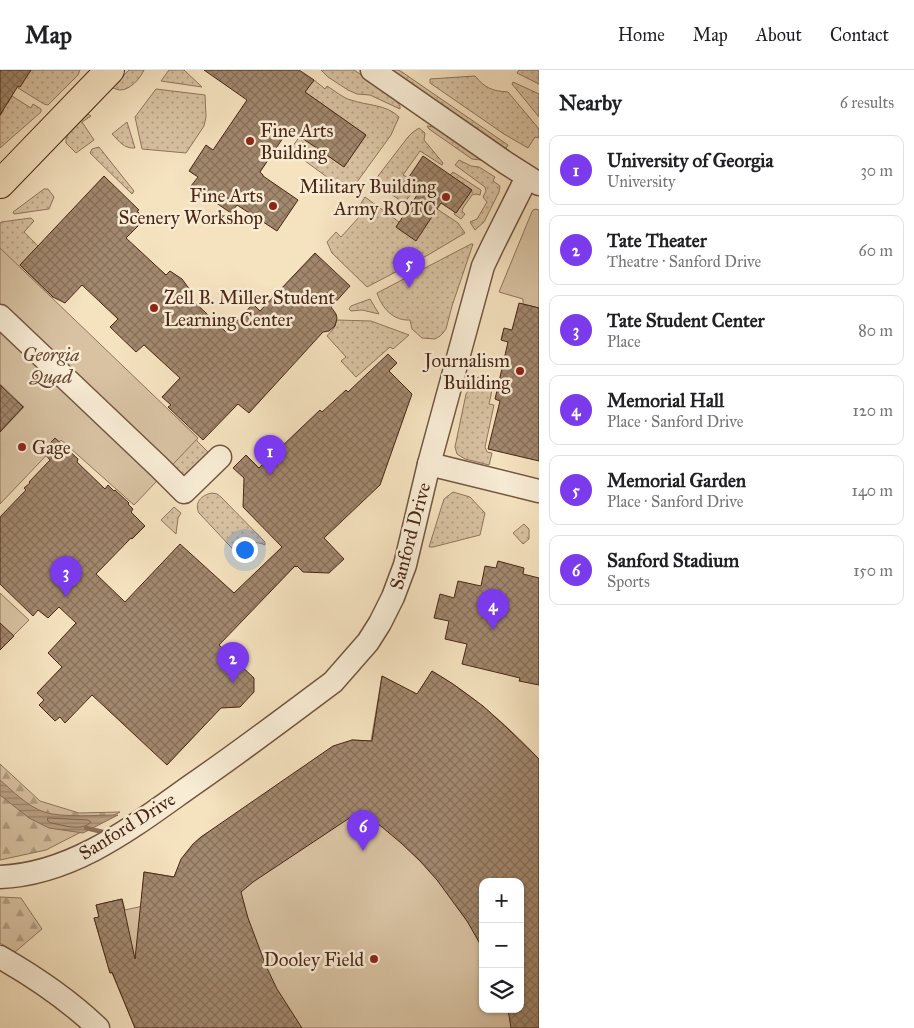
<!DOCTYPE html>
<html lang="en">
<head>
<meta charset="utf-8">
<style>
  body { margin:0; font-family:"IM FELL Great Primer",serif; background:#f2f2f2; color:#202124 }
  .controls { position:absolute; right:15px; bottom:15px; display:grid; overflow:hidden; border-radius:10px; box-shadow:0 1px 4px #0004 }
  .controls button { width:45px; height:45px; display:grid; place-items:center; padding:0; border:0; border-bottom:1px solid #e0e0e0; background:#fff; color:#202124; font:25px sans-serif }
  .you { position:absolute; left:244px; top:479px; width:18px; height:18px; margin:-12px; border:4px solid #fff; border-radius:50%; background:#1a73e8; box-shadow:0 0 0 8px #1a73e833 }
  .badge { display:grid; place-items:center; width:32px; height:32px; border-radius:50%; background:#7c3aed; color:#fff; font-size:16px; font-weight:700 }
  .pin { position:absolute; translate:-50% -41px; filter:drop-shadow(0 1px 2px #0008) }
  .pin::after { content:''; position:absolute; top:26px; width:18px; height:15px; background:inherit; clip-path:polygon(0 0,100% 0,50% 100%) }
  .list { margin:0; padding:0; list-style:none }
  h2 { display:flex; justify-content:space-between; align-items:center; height:65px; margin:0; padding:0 20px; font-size:21px }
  h2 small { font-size:16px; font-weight:400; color:#757577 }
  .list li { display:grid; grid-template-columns:32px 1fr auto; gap:15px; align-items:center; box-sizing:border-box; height:70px; margin:0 10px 10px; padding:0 10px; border:1px solid #e0e0e0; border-radius:10px }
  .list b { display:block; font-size:19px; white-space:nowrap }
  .list p { margin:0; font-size:16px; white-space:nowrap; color:#757577 }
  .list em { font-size:16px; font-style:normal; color:#757577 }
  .icon { flex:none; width:28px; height:28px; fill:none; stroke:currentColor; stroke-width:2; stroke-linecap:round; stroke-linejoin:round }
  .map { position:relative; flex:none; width:539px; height:958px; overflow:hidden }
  header { display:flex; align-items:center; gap:30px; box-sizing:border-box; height:70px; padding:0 25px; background:#fff; border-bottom:1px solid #e0e0e0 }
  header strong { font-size:24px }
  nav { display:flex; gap:28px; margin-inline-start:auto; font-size:18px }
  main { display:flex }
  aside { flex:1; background:#fff }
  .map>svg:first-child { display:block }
  .grass { fill:url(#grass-dots); stroke:#90745c }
  .forest { fill:url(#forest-firs); stroke:#90745c }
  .park { fill:#d8c2a2; stroke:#90745c; fill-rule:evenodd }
  .water { fill:url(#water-rules); stroke:#8d7059 }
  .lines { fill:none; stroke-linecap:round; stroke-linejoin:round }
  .shore { stroke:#82644e; stroke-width:1 }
  .stream { stroke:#8d7059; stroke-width:4.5 }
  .building { fill:url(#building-cross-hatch); stroke:#492616 }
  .minor-casing { stroke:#745540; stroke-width:25 }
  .major-casing { stroke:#492616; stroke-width:30 }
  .minor { stroke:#f8ecd5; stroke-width:22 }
  .major { stroke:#f5e2bf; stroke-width:28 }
  .poi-dot { fill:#8f2418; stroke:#f8ecd5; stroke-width:2 }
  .labels { text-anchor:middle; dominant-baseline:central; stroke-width:5; stroke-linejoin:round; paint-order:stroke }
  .poi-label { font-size:19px; fill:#492616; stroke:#f8ecd5; text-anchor:end }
  .park-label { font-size:19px; font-style:italic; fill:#664532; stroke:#f8ecd5 }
  .street-label { font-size:19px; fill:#492616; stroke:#f8ecd5 }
</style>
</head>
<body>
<header>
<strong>Map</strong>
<nav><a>Home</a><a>Map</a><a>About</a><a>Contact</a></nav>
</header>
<main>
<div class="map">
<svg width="539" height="958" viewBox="0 0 539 958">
  <defs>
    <pattern id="grass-dots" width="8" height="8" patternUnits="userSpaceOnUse" patternTransform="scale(1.25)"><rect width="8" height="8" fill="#d8c2a2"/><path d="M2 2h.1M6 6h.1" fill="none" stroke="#b19d83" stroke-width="1.8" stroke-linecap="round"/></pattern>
    <pattern id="forest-firs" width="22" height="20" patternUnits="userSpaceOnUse" patternTransform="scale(1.25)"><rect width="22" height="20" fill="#d8c2a2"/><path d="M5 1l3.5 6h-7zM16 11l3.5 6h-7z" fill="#b19d83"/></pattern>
    <pattern id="water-rules" width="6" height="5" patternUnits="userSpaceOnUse" patternTransform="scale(1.25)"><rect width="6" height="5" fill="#bba286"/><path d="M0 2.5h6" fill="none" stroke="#9a846d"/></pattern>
    <pattern id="building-cross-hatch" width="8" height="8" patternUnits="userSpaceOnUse" patternTransform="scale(1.25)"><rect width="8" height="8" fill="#a2886e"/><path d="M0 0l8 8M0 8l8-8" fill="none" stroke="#866f59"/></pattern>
  </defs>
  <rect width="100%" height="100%" fill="#f5e2bf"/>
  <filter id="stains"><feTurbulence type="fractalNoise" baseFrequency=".004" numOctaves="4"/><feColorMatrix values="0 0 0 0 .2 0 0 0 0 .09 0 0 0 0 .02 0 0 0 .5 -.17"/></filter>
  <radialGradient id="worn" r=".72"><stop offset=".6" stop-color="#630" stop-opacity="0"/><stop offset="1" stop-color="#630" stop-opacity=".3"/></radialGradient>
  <g class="grass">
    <polygon points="31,0 80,0 78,5 48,35 44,34 18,18"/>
    <path d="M129,0H144C140,9 130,20 120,20C117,20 115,18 112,18Z"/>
    <polygon points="169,0 184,0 202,17 161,11"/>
    <polygon points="321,0 354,0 394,28 400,36 400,39 370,25 357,24 348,20 328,7"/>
    <polygon points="389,0 399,0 508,75 505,80"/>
    <polygon points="519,0 539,0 539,14 517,3"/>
    <path d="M475,6C485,18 492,21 508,22L539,59V68L535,67L528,78L504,64L430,13V9Z"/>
    <path d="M314,10L325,19L327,16C335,21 343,28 351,30C368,36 386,34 399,47L391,65L349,123L290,80L300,66L344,97L366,65L305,22Z"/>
    <polygon points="513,12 539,24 539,47 512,14"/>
    <polygon points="156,19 205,25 206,47 204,56 186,83 142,79 135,47"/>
    <polygon points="12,26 31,38 33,34 41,39 41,42 0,78 0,46 4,40 0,38 4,32 8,33"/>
    <path d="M88,44L91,46L82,52L94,70L76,83L66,73C65,61 79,52 88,44Z"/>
    <path d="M127,52L135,78C124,79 119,71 112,64Z"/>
    <polygon points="427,56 434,57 481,90 472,89 429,59"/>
    <polygon points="419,58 425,63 424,70 443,93 442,95 420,81 403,105 407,107 402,115 412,123 404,133 379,116 375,110 408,67 413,62"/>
    <polygon points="99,77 134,121 132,124 90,83 92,79"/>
    <polygon points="459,90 471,96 479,97 495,107 493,111 500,116 499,122 484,152 475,160 470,152 477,149 487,132 483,127 486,121 485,117 455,95"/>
    <polygon points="453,102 481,120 480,125 476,124 472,125 463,138 462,141 465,144 461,149 454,144 455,142 456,143 472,120 450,105"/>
    <polygon points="44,119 48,119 54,127 49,139 14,144 13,142"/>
    <polygon points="365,127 399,152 396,157 415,170 437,139 458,153 465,163 428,185 367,217 332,183 327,172 336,162 341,167 360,146 356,141"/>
    <polygon points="31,148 34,151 24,162 38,176 20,195 53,227 0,235 0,154 1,152"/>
    <path d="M471,174H473L452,236L446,259L443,263L440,266L435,269L422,268L412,259L410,250C393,251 382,238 377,223Z"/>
    <polygon points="370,229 379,244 362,240 351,241 349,239 351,236"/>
    <polygon points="337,250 371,251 409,265 393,279 390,277 356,307 341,291 346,287 327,266 334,258"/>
    <polygon points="478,307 494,311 489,334 494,335 485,377 487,382 492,383 489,395 465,389 457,384 455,377 466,324"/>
    <polygon points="170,341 196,366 197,371 211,385 192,406 182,407 149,379"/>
    <polygon points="453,422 470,427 485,443 480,465 433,477 429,477 444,429"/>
    <path d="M212,423L217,424L221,427L265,472V475C250,468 244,478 246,492L244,491L199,443C194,433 201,425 212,423Z"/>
    <polygon points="174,437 181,443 178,448 176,464 161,450"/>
    <polygon points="524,454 529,459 529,469 523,474 513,463"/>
  </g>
  <g class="forest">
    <polygon points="0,694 40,731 79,743 120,742 46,780 0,790"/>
    <polygon points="0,827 21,828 42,859 15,882 0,873"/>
  </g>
  <g class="park">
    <polygon points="536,139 539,140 539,238 523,234 523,229 499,222 531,144 533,140"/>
    <polygon points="0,178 198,368 134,435 61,370 0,434 0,362 24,337 0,314"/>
    <polygon points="0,523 29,550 0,579"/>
    <path d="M432,601C472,624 508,656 539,689V958H135L112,903H110L94,848L99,847L96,835L122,829L125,840L143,836L142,826L144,802L174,807C181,790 187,779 201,767L352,670L371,671L382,606L417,625ZM483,812H520V939H483Z"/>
  </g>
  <path class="water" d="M0,710C14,722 27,736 44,742C62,748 99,745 118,745L83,763L49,758L29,748L0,725Z"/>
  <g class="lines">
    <path class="shore" d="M48,748L88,750L91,752C81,762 64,755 51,753L48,751Z"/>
    <polyline class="stream" points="86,758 107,763"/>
  </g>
  <g class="building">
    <polygon points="0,0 31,0 20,17 18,16 0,45"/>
    <polygon points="204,0 299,0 314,10 305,22 366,65 344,97 289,59 260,102 263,105 263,106 298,130 277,161 237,135 231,143 191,116 198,107 189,101 206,75 213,80 247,30"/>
    <polygon points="423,86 472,120 456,143 441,133 416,171 396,157 421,119 407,110"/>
    <polygon points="104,106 139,140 137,141 145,149 126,168 166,205 170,201 182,209 190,220 186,224 226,262 253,234 260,241 315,183 350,216 331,237 336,244 337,248 335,256 329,261 323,262 249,343 238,334 203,370 168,337 171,335 162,327 180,308 144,275 136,282 110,257 118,249 82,215 65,233 53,227 20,195"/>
    <polygon points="519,233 539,238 539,391 488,379 500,331 495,329 508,272 501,270 504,258 512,260"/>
    <polygon points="388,284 397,293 389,301 412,324 380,415 324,468 344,489 329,503 303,502 297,496 296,497 295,496 219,575 254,608 254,622 240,637 221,638 167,695 92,625 65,653 60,647 55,651 39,635 44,630 37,623 62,597 48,583 76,553 59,537 48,548 38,540 33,546 0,514 0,447 26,420 24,418 30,413 29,412 50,390 44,383 45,382 43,381 55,368 78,389 77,392 105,419 108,415 114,421 115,420 129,433 128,434 133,439 131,442 145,456 132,469 131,468 96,504 125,532 180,474 234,523 282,477 243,437 244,408 233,398 246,385 259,398 320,340 322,342 346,320 348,322"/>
    <polygon points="0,315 23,337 0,362"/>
    <polygon points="498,491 524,498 523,504 539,508 539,615 519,611 520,608 462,594 467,574 445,569 449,551 434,548 440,524 454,528 458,511 481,516 485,496 496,498"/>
    <polygon points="0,553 14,566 0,580"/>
    <polygon points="432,601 453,614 483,636 506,657 539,689 539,958 511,958 508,939 520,939 520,812 483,812 483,879 467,851 437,810 420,791 401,773 382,757 360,741 253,812 241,822 248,848 266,896 277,919 302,958 135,958 112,902 110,903 94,848 99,847 96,835 122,829 135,889 144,802 174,807 181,789 193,774 201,767 333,676 352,670 372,671 382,606 417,624"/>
  </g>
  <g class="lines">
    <defs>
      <g id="minor">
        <polyline points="372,0 506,93 539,114"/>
        <polyline points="0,246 159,397 184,422 220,387"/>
        <polyline points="429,394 539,421"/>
        <path d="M0,807C74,804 134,756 192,715C240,682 286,647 333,612L368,572L380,553L393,527L405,495L429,394L483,196L492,177L527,107"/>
        <path d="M0,887C35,907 69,930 98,958"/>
      </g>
      <polyline id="major" points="0,114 110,0"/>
    </defs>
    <use href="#minor" class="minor-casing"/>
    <use href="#major" class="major-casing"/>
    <use href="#minor" class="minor"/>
    <use href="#major" class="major"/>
  </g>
  <g class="poi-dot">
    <circle cx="250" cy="71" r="5"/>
    <circle cx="446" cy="127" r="5"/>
    <circle cx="273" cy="136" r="5"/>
    <circle cx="154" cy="238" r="5"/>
    <circle cx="520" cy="301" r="5"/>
    <circle cx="22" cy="377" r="5"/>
    <circle cx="374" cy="889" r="5"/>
  </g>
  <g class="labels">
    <g class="poi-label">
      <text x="260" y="60" text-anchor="start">Fine Arts<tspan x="260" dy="22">Building</tspan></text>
      <text x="436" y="116">Military Building<tspan x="436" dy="22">Army ROTC</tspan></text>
      <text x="263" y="125">Fine Arts<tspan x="263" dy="22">Scenery Workshop</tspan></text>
      <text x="164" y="227" text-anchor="start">Zell B. Miller Student<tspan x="164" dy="22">Learning Center</tspan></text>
      <text x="510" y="290">Journalism<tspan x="510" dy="22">Building</tspan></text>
      <text x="32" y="377" text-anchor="start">Gage</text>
      <text x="364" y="889">Dooley Field</text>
    </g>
    <g class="park-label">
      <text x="51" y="284">Georgia<tspan x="51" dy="22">Quad</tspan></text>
    </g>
    <g class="street-label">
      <text transform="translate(410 466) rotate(-75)">Sanford Drive</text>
      <text transform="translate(127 756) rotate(-32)">Sanford Drive</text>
    </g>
  </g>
  <rect width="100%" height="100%" filter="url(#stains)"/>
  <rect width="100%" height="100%" fill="url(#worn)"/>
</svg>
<div class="controls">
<button>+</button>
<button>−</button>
<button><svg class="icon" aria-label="layers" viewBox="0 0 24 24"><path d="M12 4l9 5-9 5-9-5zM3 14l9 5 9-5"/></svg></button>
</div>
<div class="you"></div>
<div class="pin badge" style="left:270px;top:406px">1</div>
<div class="pin badge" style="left:233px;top:613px">2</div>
<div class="pin badge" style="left:66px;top:527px">3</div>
<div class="pin badge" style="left:493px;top:560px">4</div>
<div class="pin badge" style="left:409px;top:218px">5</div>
<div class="pin badge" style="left:363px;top:781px">6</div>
</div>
<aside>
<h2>Nearby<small>6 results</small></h2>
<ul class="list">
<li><span class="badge">1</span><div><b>University of Georgia</b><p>University</p></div><em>30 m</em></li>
<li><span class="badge">2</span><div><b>Tate Theater</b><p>Theatre · Sanford Drive</p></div><em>60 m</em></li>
<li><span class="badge">3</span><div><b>Tate Student Center</b><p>Place</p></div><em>80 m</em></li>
<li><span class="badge">4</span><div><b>Memorial Hall</b><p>Place · Sanford Drive</p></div><em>120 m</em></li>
<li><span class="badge">5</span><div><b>Memorial Garden</b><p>Place · Sanford Drive</p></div><em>140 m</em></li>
<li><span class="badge">6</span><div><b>Sanford Stadium</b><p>Sports</p></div><em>150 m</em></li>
</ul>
</aside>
</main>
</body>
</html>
